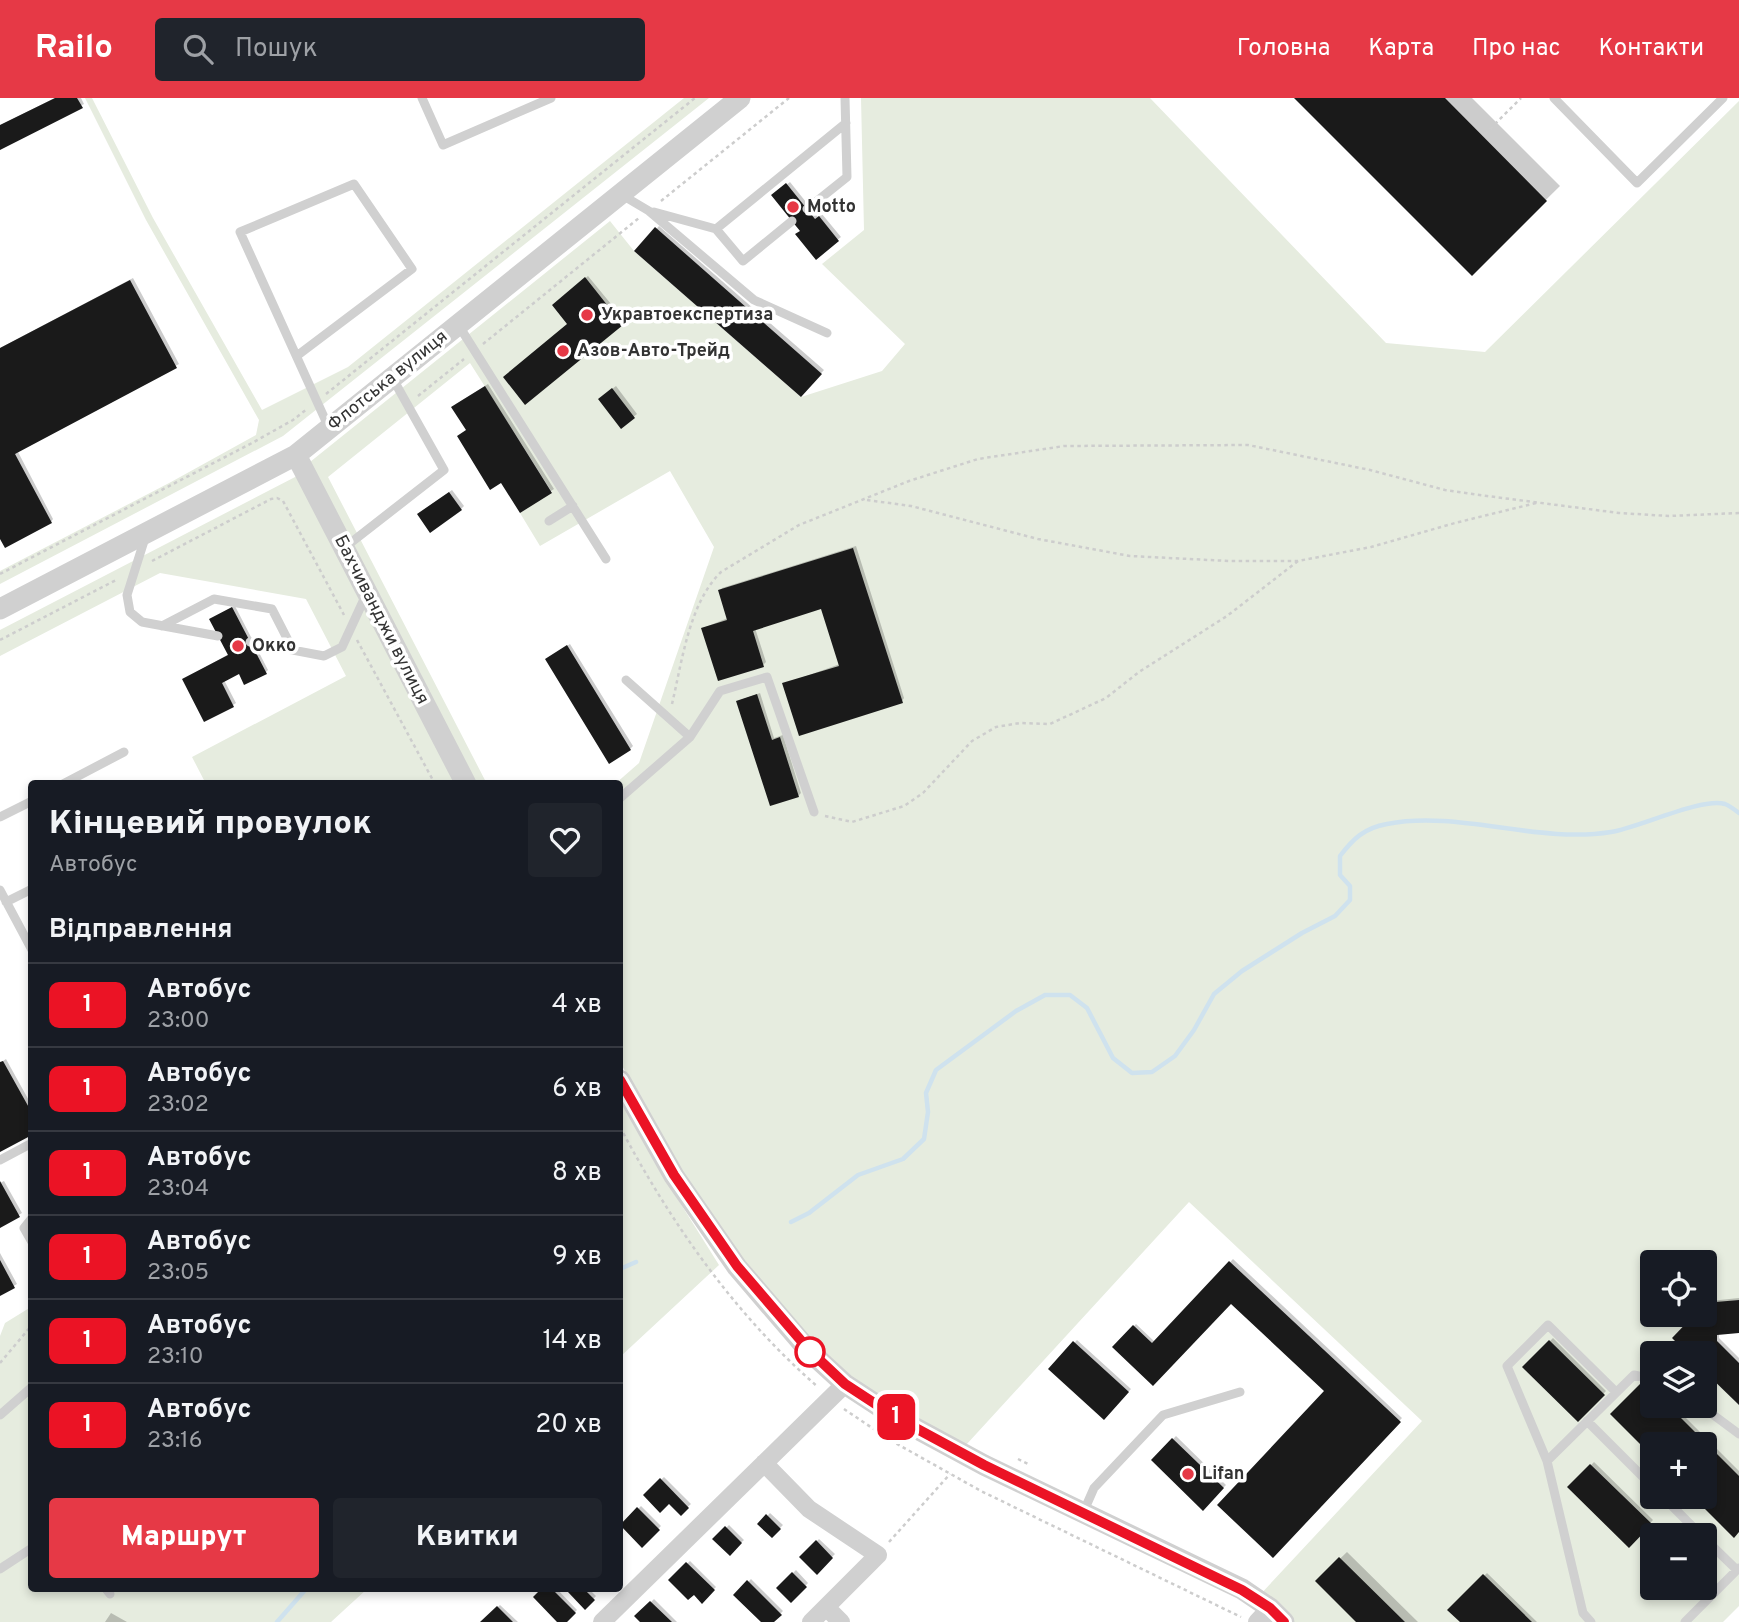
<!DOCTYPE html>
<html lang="uk">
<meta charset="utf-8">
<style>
body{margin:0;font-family:Overpass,sans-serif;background:#20242c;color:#f1f3f6;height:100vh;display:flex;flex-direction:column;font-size:26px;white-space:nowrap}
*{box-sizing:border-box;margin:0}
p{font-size:23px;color:#9ea1a6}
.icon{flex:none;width:38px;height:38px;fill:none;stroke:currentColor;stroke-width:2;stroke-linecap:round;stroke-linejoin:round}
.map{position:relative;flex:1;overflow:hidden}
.side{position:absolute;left:28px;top:682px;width:595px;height:812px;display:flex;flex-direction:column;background:#171b24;border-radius:7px;box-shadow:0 4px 10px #0003}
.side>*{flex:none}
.badge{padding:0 14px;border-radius:10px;font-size:24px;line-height:46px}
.controls{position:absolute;left:1640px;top:1152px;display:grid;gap:14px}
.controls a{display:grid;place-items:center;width:77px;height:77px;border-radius:7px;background:#171b24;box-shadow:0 4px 10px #0003;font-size:35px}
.map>.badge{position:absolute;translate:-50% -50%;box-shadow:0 0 0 4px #fff}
h2{padding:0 21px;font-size:26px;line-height:63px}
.round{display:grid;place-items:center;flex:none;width:74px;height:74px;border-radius:7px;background:#20242c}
.overview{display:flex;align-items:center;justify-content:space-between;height:119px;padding:0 21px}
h1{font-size:33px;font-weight:800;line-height:52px}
.cta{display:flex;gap:14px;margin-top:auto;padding:14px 21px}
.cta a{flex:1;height:80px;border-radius:7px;background:#e63946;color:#fff;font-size:28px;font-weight:800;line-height:80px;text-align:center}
.cta a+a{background:#20242c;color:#f1f3f6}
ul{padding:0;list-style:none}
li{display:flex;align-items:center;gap:21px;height:84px;padding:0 21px;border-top:2px solid #363941}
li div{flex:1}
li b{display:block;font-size:26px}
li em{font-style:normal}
li .badge{min-width:77px;font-weight:700;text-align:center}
header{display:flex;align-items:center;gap:42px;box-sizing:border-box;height:98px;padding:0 35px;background:#e63946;color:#fff}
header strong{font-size:33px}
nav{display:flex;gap:38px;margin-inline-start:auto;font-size:24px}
.search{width:490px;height:63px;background:#20242c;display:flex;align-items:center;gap:18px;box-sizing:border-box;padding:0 24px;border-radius:7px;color:#9ea1a6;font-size:26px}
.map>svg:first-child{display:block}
</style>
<header>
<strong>Railo</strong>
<div class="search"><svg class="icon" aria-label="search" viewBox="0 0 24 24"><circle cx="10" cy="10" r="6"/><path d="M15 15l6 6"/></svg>Пошук</div>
<nav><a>Головна</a><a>Карта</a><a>Про нас</a><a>Контакти</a></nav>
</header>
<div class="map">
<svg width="1739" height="1524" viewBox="0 0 1739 1524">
<rect width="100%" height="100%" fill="#fff"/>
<path fill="#e6ecdf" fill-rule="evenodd" d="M85 0H92L153 120 262 312 348 269 684 0H709L283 338 0 486V473L171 384 256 337 259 322 146 122Z
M861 0H1150L1386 245 1485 254 1739 3V1202L1705 1206 1704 1164H1652V1216H1695L1672 1240 1687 1255H1652V1307H1704L1705 1273 1739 1307V1508L1723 1524H1292L1258 1499 1422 1323 1189 1104 966 1347 902 1312 852 1280 816 1247 743 1163 681 1073 620 964V686H615L639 665 714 449 670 373 540 448 520 415 552 394 470 265 328 379 487 686H476L310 364 610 123 634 153 801 299 882 273 905 246 822 166 864 132ZM1652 1346H1704V1398H1652ZM1652 1437H1704V1489H1652Z
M297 378 456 686H206L192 659 346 578 306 501 160 475 0 558V532Z
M620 1000 667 1084 719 1167 620 1259Z
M31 1209 32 1491H367L331 1524H0V1238L5 1225Z"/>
<path fill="#0003" d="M55 0H81L84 6 0 50V27Z
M1297 0H1472L1560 88 1472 175Z
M790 84 818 119 822 116 841 139 816 159 802 133 773 97Z
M659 128 824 272 801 297 637 153Z
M588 178 625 223 525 304 570 226 554 207Z
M133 180 179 266 17 352 53 421 51 424 0 437V250Z
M488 286 554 391 520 413 468 332 456 306Z
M616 288 637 316 622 328 603 298Z
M452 392 464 408 461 411 422 413Z
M856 448 904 600 902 603 784 586 840 566 822 509 755 530 766 564 763 567 703 530 728 520 720 493 722 490Z
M235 508 268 572 266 574H239L224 582 236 605 233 607 184 581 229 556 214 519Z
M570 546 633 648 630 651 550 559Z
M760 595 774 640 783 637 801 695 798 698 738 603Z
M6 961 32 1008V1035L0 1052V965Z
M4 1083 22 1115 0 1128V1085Z
M0 1155 17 1186 0 1196Z
M1233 1161 1402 1320 1273 1457 1327 1293 1231 1203 1153 1286 1114 1249 1136 1226 1155 1244Z
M1739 1200V1233L1719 1235V1240L1739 1260V1304L1704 1216V1208L1710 1203Z
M1553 1240 1606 1293 1578 1322 1524 1269Z
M1077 1242 1131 1291 1104 1320 1050 1271Z
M1647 1281 1652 1286V1307H1673L1739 1373V1432L1704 1398V1346H1652V1356L1612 1316Z
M1176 1338 1226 1387 1203 1410 1153 1362Z
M1594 1364 1653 1422 1629 1447 1570 1389Z
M664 1379 691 1406 681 1415 669 1403 645 1397Z
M641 1408 661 1428 642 1447 622 1427Z
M770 1415 783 1427 772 1438 760 1426Z
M729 1427 744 1442 730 1455 715 1441Z
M819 1441 835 1456 817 1474 801 1459Z
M1347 1454 1418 1524H1359L1317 1483Z
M690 1463 716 1489 702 1503 694 1495 670 1482Z
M796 1472 808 1485 791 1503 778 1490Z
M1487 1475 1537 1524H1462L1450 1512Z
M751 1481 783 1513 772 1524H763L736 1497Z
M543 1491H557L577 1512 565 1524H560Z
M574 1491H589L596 1498 585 1510Z
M654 1501 677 1524H643L637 1518Z
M500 1507 518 1524 483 1523Z
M111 1515 127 1524H105Z"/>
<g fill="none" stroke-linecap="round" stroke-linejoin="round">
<path stroke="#cfe2ee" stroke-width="4.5" d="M791 1124 809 1115 858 1077 903 1061 924 1041 928 1014 926 995 936 972 1016 913 1045 897H1070L1087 910 1113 960 1132 975 1152 974 1175 958 1194 932 1214 896 1242 873 1302 835 1335 818 1350 802V788L1340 777V758C1353 741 1364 730 1387 726 1459 712 1538 746 1611 734 1638 730 1702 699 1725 706 1730 708 1735 712 1739 715
M620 1171 636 1164
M277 1524 306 1491"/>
</g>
<path fill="#1a1a1a" d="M55 0H77L83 10 0 52V27Z
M1294 0H1445L1547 103 1472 178Z
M786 85 815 121 819 118 839 143 816 162 795 136 800 133 771 97Z
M655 129 822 276 801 299 634 153Z
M585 179 623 227 525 307 503 279 567 226 552 207Z
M130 182 177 270 15 356 52 425 5 450 0 441V250Z
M485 288 552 395 520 415 501 385 490 392 457 338 466 332 451 309Z
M612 290 635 320 621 331 598 301Z
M449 394 462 412 430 435 417 416Z
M853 450 903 605 799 638 782 585 839 568 821 511 753 533 764 569 718 583 701 530 727 522 718 492Z
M232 509 267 576 244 587 239 576 222 585 234 609 204 624 182 581 228 557 209 521Z
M567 547 631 652 609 666 545 561Z
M757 596 772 642 780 639 799 699 770 708 736 603Z
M3 963 32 1015V1037L0 1054V964Z
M0 1083 20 1119 0 1130Z
M0 1162 15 1190 0 1198Z
M1229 1163 1401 1324 1273 1460 1217 1407 1324 1293 1231 1206 1153 1288 1112 1249 1133 1227 1152 1245Z
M1739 1202V1235L1717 1237V1243L1739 1265V1307L1704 1273V1255H1687L1672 1240 1695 1216H1704V1205Z
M1549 1242 1605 1297 1578 1324 1522 1269Z
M1073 1243 1129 1294 1104 1322 1048 1271Z
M1643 1283 1652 1291V1307H1668L1739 1378V1434L1734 1440 1692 1398H1704V1346H1652V1358L1610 1316Z
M1172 1340 1224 1390 1203 1413 1151 1362Z
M1590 1366 1652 1426 1629 1450 1567 1389Z
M660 1380 689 1410 681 1418 669 1406 660 1415 643 1397Z
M637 1409 660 1432 642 1450 620 1427Z
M766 1416 781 1431 772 1440 757 1426Z
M725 1428 742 1445 730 1458 712 1441Z
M816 1442 833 1460 817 1477 799 1459Z
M1339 1459 1405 1524H1356L1315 1483Z
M686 1464 715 1492 702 1506 694 1497 688 1502 668 1482Z
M792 1474 807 1489 791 1505 776 1490Z
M1483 1476 1532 1524H1460L1447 1512Z
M747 1482 782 1517 774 1524H761L733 1497Z
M541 1491H552L576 1515 567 1524H557L533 1499Z
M571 1491H584L595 1502 585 1512 568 1494Z
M650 1503 672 1524H640L634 1518Z
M497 1508 513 1524H480Z"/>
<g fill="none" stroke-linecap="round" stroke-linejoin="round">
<path stroke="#cdcdcd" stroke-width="2.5" stroke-dasharray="3.5 3.5" stroke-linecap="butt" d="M1485 36 1521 0
M661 103 789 0
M483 246 639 120
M326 296 695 0
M418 298 464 261
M867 402 911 408 1038 441 1130 458 1229 463H1298L1371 449 1455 425 1536 405
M152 463 271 401 277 400 283 403 344 517
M0 476 252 345 293 322 307 311
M0 542 118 481
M357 542 435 686
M672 606C682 564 689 505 721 474L799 427 909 383 978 361 1064 348 1248 347 1370 372 1445 392 1487 398 1619 415 1669 418 1739 415
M825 718 852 724 904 708 923 695 972 643 996 629 1020 625 1050 626 1106 600 1139 574 1227 518 1298 463
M620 1029C671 1125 735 1217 818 1289
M0 1265 32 1227
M844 1311 890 1342 981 1393 1241 1519
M1018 1361 1028 1366
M889 1444 950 1376"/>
<path stroke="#d0d0d0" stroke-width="9" d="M422 0 443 47 551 0
M1554 0 1637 85 1723 0
M622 97 649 113 754 202 827 235
M807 111 847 79 845 0
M654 114 716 131 743 163 792 123
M716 131 846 25
M459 228 606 461
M298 257 412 171 354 86 240 134 329 330
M549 423 573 408
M145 440 127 497 130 514 142 524 218 538
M344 450 444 372 393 281
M162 528 214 501 272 511 293 552
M250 544 324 558 342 549 366 497
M626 582 690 639
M63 686 124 654
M620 700 690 639 720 593 767 579 814 714
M0 719 32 703
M0 792 32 852
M6 804 32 791
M0 1062 32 1045
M32 1120 24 1130 32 1144
M1700 1307 1739 1336
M0 1317 32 1289
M1587 1323 1652 1388
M1547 1363 1634 1277 1652 1281
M1662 1398 1701 1437
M1083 1415 1094 1390 1163 1317 1240 1294
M1704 1440 1737 1472
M0 1471 32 1450
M106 1491 110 1496
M1591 1524 1583 1515 1547 1363 1507 1268 1548 1227 1616 1294
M1685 1524 1739 1470"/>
<path stroke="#d0d0d0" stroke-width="18" d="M764 1365 809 1411 878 1457 811 1524
M826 1509 841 1524
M602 1524 845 1286
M1257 1524 1270 1510"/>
<path stroke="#d0d0d0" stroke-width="21" d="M296 357 466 686
M0 511 296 357 740 0
M620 982 674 1078 737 1169 809 1253 845 1286 897 1320 984 1367 1242 1491 1270 1510 1284 1524"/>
</g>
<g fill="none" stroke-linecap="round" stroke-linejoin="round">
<g stroke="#fff" stroke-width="16">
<path id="line" d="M620 982 674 1077 737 1168 810 1253 845 1286 897 1320 984 1367 1242 1492 1270 1510 1284 1524"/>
</g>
<use href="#line" stroke="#eb1325" stroke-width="10"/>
</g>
<g fill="#e63946" stroke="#fff" stroke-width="2.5">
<circle cx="793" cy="109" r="7"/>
<circle cx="587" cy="217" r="7"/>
<circle cx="563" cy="253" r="7"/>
<circle cx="238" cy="548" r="7"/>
<circle cx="1188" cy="1376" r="7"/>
</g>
<circle fill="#fff" stroke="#eb1325" stroke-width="3.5" cx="810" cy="1254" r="14"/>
<g text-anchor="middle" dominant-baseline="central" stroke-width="7" stroke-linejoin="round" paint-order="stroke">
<g font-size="18" font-weight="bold" fill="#333" stroke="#fff" text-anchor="start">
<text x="807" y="109">Motto</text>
<text x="601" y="217">Укравтоекспертиза</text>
<text x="577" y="253">Азов-Авто-Трейд</text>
<text x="252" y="548">Окко</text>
<text x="1202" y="1376">Lifan</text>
</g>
<g font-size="18" fill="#333" stroke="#fff">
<text transform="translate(388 283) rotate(-39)">Флотська вулиця</text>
<text transform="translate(381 522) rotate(63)">Бахчиванджи вулиця</text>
</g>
</g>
</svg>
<div class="controls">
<a><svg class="icon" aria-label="locate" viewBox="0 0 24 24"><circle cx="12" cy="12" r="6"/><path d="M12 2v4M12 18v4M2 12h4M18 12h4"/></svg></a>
<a><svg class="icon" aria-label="layers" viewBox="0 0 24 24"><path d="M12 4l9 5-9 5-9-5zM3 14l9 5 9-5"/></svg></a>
<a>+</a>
<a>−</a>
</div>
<b class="badge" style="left:896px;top:1319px;background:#eb1325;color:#fff">1</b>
<section class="side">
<div class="overview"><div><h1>Кінцевий провулок</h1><p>Автобус</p></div><a class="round"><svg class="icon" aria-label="heart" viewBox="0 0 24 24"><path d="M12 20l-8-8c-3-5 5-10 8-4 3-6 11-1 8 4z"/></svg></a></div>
<h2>Відправлення</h2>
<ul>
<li><span class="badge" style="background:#eb1325;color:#fff">1</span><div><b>Автобус</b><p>23:00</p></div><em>4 хв</em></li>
<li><span class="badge" style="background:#eb1325;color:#fff">1</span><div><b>Автобус</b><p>23:02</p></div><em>6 хв</em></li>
<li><span class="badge" style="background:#eb1325;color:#fff">1</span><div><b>Автобус</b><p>23:04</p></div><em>8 хв</em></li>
<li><span class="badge" style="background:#eb1325;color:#fff">1</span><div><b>Автобус</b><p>23:05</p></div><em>9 хв</em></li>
<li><span class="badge" style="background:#eb1325;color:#fff">1</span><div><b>Автобус</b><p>23:10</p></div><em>14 хв</em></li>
<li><span class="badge" style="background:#eb1325;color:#fff">1</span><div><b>Автобус</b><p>23:16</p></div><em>20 хв</em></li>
</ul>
<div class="cta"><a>Маршрут</a><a>Квитки</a></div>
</section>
</div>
